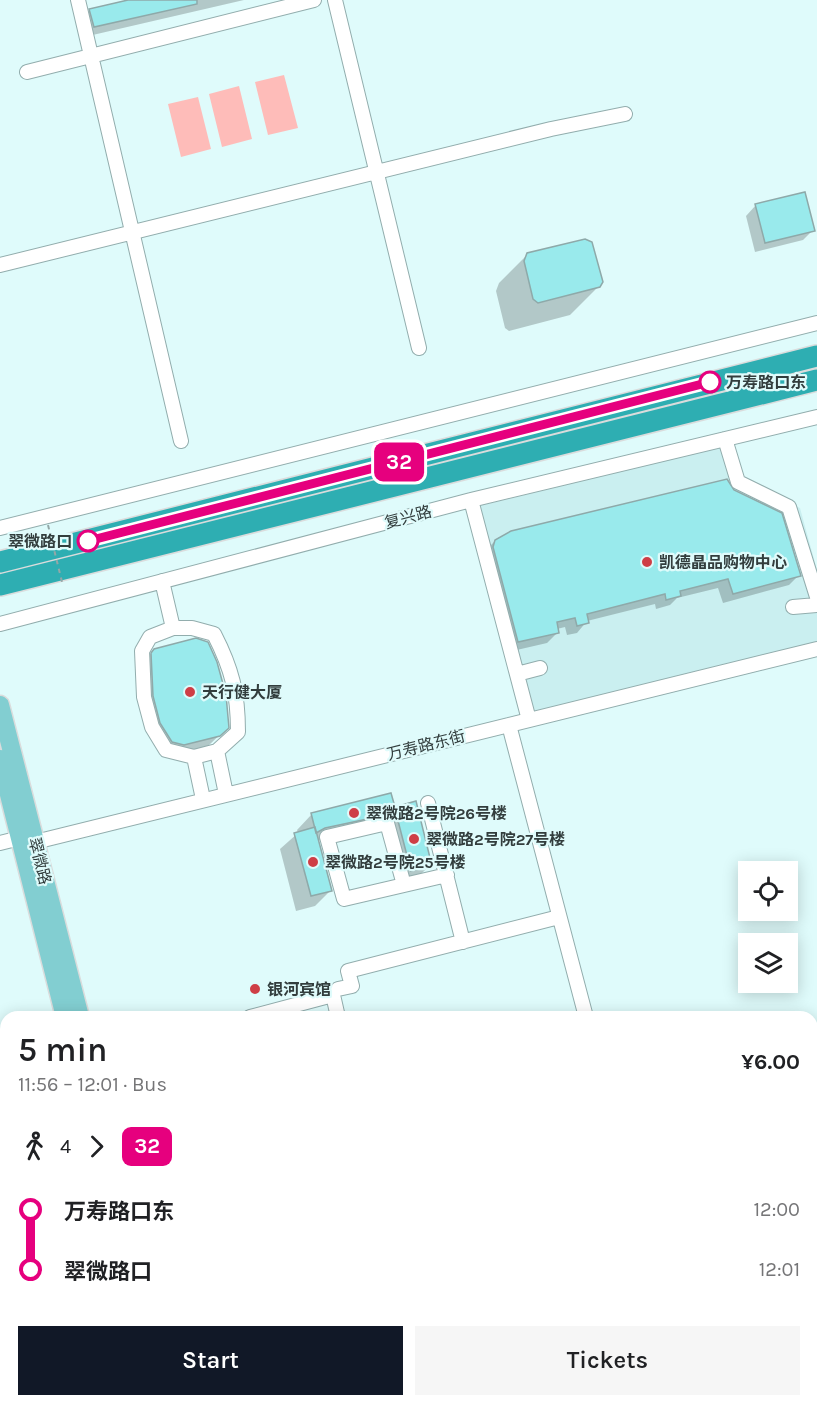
<!DOCTYPE html>
<meta charset="utf-8">
<style>
body{margin:0;font-family:Karla,"Noto Sans SC",sans-serif;background:#f6f6f6;color:#202124;height:100vh;display:flex;flex-direction:column;font-size:22px;white-space:nowrap}
*{box-sizing:border-box;margin:0}
p{font-size:20px;color:#757577}
.icon{flex:none;width:33px;height:33px;fill:none;stroke:currentColor;stroke-width:2;stroke-linecap:round;stroke-linejoin:round}
.map{position:relative;flex:1;overflow:hidden}
.drawer{position:absolute;left:0px;top:1011px;width:818px;height:396px;display:flex;flex-direction:column;background:#fff;border-radius:18px 18px 0 0;box-shadow:0 3px 15px #0003}
.drawer>*{flex:none}
.badge{padding:0 12px;border-radius:9px;font-size:21px;line-height:39px}
.fabs{position:absolute;left:738px;top:861px;display:grid;gap:12px}
.fabs a{display:grid;place-items:center;width:60px;height:60px;border-radius:0px;background:#fff;box-shadow:0 3px 15px #0003;font-size:30px}
.map>.badge{position:absolute;translate:-50% -50%;box-shadow:0 0 0 3px #fff}
.legs{display:flex;align-items:center;gap:9px;height:66px;padding:0 18px;font-size:20px}
.legs p{margin-inline-start:auto}
.headline{display:flex;align-items:center;justify-content:space-between;height:102px;padding:0 18px}
h1{font-size:33px;font-weight:600;line-height:45px}
.cta{display:flex;gap:12px;margin-top:auto;padding:12px 18px}
.cta a{flex:1;height:69px;border-radius:0px;background:#111827;color:#fff;font-size:24px;font-weight:600;line-height:69px;text-align:center}
.cta a+a{background:#f6f6f6;color:#202124}
ul{padding:0 18px;list-style:none}
li{display:flex;align-items:center;gap:21px;height:60px;font-size:22px}
li i{display:grid;place-items:center;width:9px;height:100%;margin:0 8px;background:currentColor}
li i::after{content:'';width:15px;height:15px;margin:-8px;border:4px solid;border-radius:50%;background:#fff}
li p{margin-inline-start:auto}
li:first-child i{background:linear-gradient(#0000 50%,currentColor 0)}
li:last-child i{background:linear-gradient(currentColor 50%,#0000 0)}
.map>svg:first-child{display:block}
</style>
<div class="map">
<svg width="817" height="1407" viewBox="0 0 817 1407">
<rect width="100%" height="100%" fill="#dffbfb"/>
<path fill="#caeff0" d="M734 444 742 480 800 508 817 570V642L533 712 479 506Z"/>
<path fill="#febcb9" d="M284 75 298 128 268 135 255 82Z
M239 86 252 139 222 147 209 94Z
M198 97 211 149 181 157 168 104Z"/>
<path fill="#0003" d="M136 0H244L84 37 80 21 90 11Z
M756 205 813 230 803 240 755 252 746 216Z
M528 254 599 286 570 315 509 331 505 328 496 291 499 283Z
M495 541 799 575 789 585 723 603 718 588 677 598 670 605 656 609 655 604 587 621 577 633 567 635 565 627 557 629V633L547 643 508 652 485 551Z
M154 650 227 728 208 746 173 755 151 734 144 661Z
M394 808 430 865 415 880 396 885 381 827 317 841 330 891 315 906 296 911 280 849 298 833 297 830 312 814Z
M6 1385V1401H92L94 1407H0V1387Z"/>
<path fill="#99eaec" stroke="#8ea9a9" stroke-width="1.5" d="M128 0H197V4L94 27 89 9Z
M805 192 815 231 765 243 755 204Z
M585 239 592 242 603 282 600 287 538 303 533 299 524 261 527 253Z
M727 479 734 490 782 513 801 576 733 594 728 579 680 591 681 596 666 600 665 594 587 614 589 623 577 626 575 618 557 622 559 633 518 642 493 547 495 540 511 531Z
M196 638 208 642 217 662 226 695 229 728 220 736 184 745 172 742 160 723 153 696 151 653 154 649Z
M391 793 395 807 416 801 432 866 411 871 396 813 325 828 316 833 311 813Z
M315 827 332 891 311 896 294 833Z"/>
<g fill="none" stroke-linecap="round" stroke-linejoin="round">
<g stroke="#92adad" stroke-width="16">
<path id="minor" d="M78 0 181 441
M335 0 419 348
M27 72 314 0
M0 265 551 129 625 114
M725 439 738 482 789 507 817 597
M471 500 529 720
M0 528 817 323
M162 581 173 628H192L214 634C232 669 238 693 238 732L217 751
M793 607 817 605
M0 624 471 500 817 417
M173 628 150 637 142 651 144 697 152 727 166 750 194 757
M517 674 540 668
M509 725 586 1017
M203 799 194 757 217 751 226 794
M428 803 463 942
M387 823 404 885 344 899 327 837Z
M35 842 817 649
M0 843 20 838
M404 885 447 875
M338 989 352 986 348 971 559 917
M250 1017 333 995 338 1017
M0 1095 6 1094
M812 1174 817 1173
M0 1349H6
M731 1401 732 1407
M809 1407 817 1405"/>
</g>
<g stroke="#dadcdc" stroke-width="21">
<path id="major" d="M0 705 80 1017
M0 759 65 1017
M160 1401 161 1407
M177 1401 179 1407"/>
</g>
<g stroke="#dadcdc" stroke-width="24">
<path id="highway" d="M0 562 817 356
M0 585 817 380"/>
</g>
<use href="#minor" stroke="#fff" stroke-width="14"/>
<use href="#major" stroke="#82ced1" stroke-width="18"/>
<use href="#highway" stroke="#2eaeb2" stroke-width="21"/>
<path stroke="#93a7a7" stroke-width="2" stroke-dasharray="4.5 4.5" stroke-linecap="butt" d="M48 525 63 586"/>
</g>
<g fill="none" stroke-linecap="round" stroke-linejoin="round">
<g stroke="#fff" stroke-width="14">
<path id="line-1" d="M88 541 710 382"/>
</g>
<use href="#line-1" stroke="#e6007e" stroke-width="9"/>
</g>
<g fill="#fff" stroke="#e6007e" stroke-width="3">
<circle cx="710" cy="382" r="10"/>
<circle cx="88" cy="541" r="10"/>
</g>
<g fill="#ce3e46" stroke="#dffbfb" stroke-width="2">
<circle cx="647" cy="562" r="6"/>
<circle cx="190" cy="692" r="6"/>
<circle cx="354" cy="813" r="6"/>
<circle cx="414" cy="839" r="6"/>
<circle cx="313" cy="862" r="6"/>
<circle cx="255" cy="989" r="6"/>
</g>
<g text-anchor="middle" dominant-baseline="central" stroke-width="4.5" stroke-linejoin="round" paint-order="stroke">
<g font-size="16" font-weight="bold" fill="#323d3d" stroke="#dffbfb" text-anchor="start">
<text x="726" y="382">万寿路口东</text>
<text x="72" y="541" text-anchor="end">翠微路口</text>
</g>
<g font-size="16" fill="#323d3d" stroke="#dffbfb">
<text transform="translate(408 517) rotate(-15)">复兴路</text>
<text transform="translate(426 745) rotate(-14)">万寿路东街</text>
<text transform="translate(40 861) rotate(76)">翠微路</text>
</g>
<g font-size="16" font-weight="bold" fill="#323d3d" stroke="#dffbfb" text-anchor="start">
<text x="659" y="562">凯德晶品购物中心</text>
<text x="202" y="692">天行健大厦</text>
<text x="366" y="813">翠微路2号院26号楼</text>
<text x="426" y="839">翠微路2号院27号楼</text>
<text x="325" y="862">翠微路2号院25号楼</text>
<text x="267" y="989">银河宾馆</text>
</g>
</g>
</svg>
<div class="fabs">
<a><svg class="icon" aria-label="locate" viewBox="0 0 24 24"><circle cx="12" cy="12" r="6"/><path d="M12 2v4M12 18v4M2 12h4M18 12h4"/></svg></a>
<a><svg class="icon" aria-label="layers" viewBox="0 0 24 24"><path d="M12 4l9 5-9 5-9-5zM3 14l9 5 9-5"/></svg></a>
</div>
<b class="badge" style="left:399px;top:462px;background:#e6007e;color:#fff">32</b>
<section class="drawer">
<div class="headline"><div><h1>5 min</h1><p>11:56 – 12:01 · Bus</p></div><b>¥6.00</b></div>
<div class="legs"><svg class="icon" aria-label="walk" viewBox="0 0 24 24"><circle cx="13" cy="4" r="2"/><path d="M13 8l-2 6 4 7M11 14l-3 7M7 12l3-4h3l4 4"/></svg>4<svg class="icon" aria-label="forward" viewBox="0 0 24 24"><path d="M9 5l7 7-7 7"/></svg><b class="badge" style="background:#e6007e;color:#fff">32</b></div>
<ul>
<li><i style="color:#e6007e"></i><b>万寿路口东</b><p>12:00</p></li>
<li><i style="color:#e6007e"></i><b>翠微路口</b><p>12:01</p></li>
</ul>
<div class="cta"><a>Start</a><a>Tickets</a></div>
</section>
</div>
